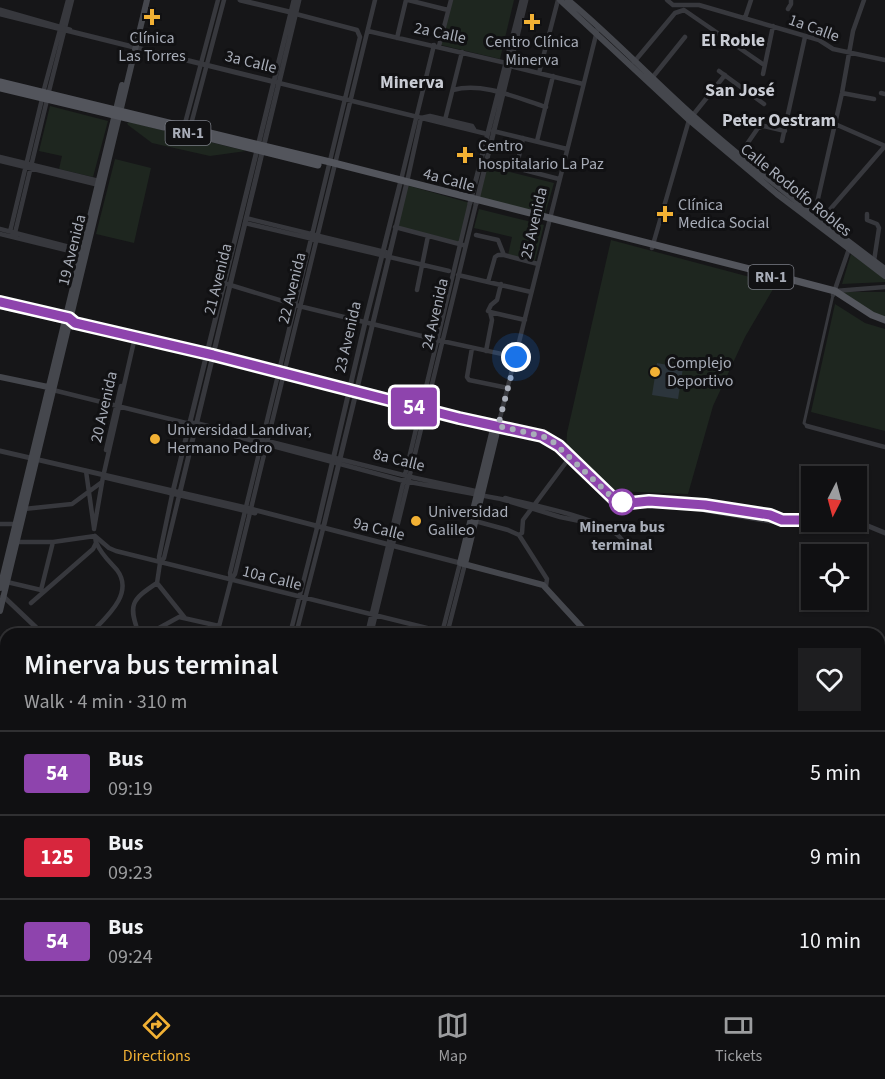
<!DOCTYPE html>
<meta charset="utf-8">
<style>
body{margin:0;font-family:"Source Sans 3",sans-serif;background:#1e1e20;color:#f1f3f6;height:100vh;display:flex;flex-direction:column;font-size:22px;white-space:nowrap}
*{box-sizing:border-box;margin:0}
p{font-size:20px;color:#9c9d9f}
.icon{flex:none;width:33px;height:33px;fill:none;stroke:currentColor;stroke-width:2;stroke-linecap:round;stroke-linejoin:round}
.map{position:relative;flex:1;overflow:hidden}
.drawer{position:absolute;left:0px;top:628px;width:885px;height:368px;display:flex;flex-direction:column;background:#101012;border-radius:18px 18px 0 0;box-shadow:0 2px 4px #0004,0 0 0 2px #303032}
.drawer>*{flex:none}
.badge{padding:0 12px;border-radius:4px;font-size:21px;line-height:39px}
.needle{width:39px;rotate:186deg}
.tools{position:absolute;left:801px;top:466px;display:grid;gap:12px}
.tools a{display:grid;place-items:center;width:66px;height:66px;border-radius:0px;background:#101012;box-shadow:0 2px 4px #0004,0 0 0 2px #303032;font-size:30px}
.you{position:absolute;width:30px;height:30px;margin:-15px;border:4px solid #fff;border-radius:50%;background:#1a73e8;box-shadow:0 0 0 9px #1a73e833}
.map>.badge{position:absolute;translate:-50% -50%;box-shadow:0 0 0 3px #fff}
.round{display:grid;place-items:center;flex:none;width:63px;height:63px;border-radius:0px;background:#1e1e20}
.headline{display:flex;align-items:center;justify-content:space-between;height:102px;padding:0 24px}
h1{font-size:28px;font-weight:600;line-height:45px}
ul{padding:0;list-style:none}
li{display:flex;align-items:center;gap:18px;height:84px;padding:0 24px;border-top:2px solid #303032}
li div{flex:1}
li b{display:block;font-size:22px}
li em{font-style:normal}
li .badge{min-width:66px;font-weight:700;text-align:center}
.menu{display:flex;justify-content:space-around;align-items:center;height:84px;border-top:2px solid #303032;background:#101012;font-size:16px;color:#9c9d9f}
.menu a{display:grid;justify-items:center;gap:3px}
.menu .current{color:#f2b134}
.map>svg:first-child{display:block}
</style>
<div class="map">
<svg width="885" height="995" viewBox="0 0 885 995">
<rect width="100%" height="100%" fill="#161618"/>
<path fill="#1e261f" d="M452 0H514L500 59 441 45Z
M50 106 108 121 93 177 59 169 62 156 39 151Z
M130 122 246 151 210 156 152 143 128 125 127 123Z
M115 159 151 168 134 243 96 234Z
M486 166 554 183 545 214 478 197Z
M406 185 470 203 461 244 395 226Z
M479 209 544 225 535 261 508 255 512 237 474 228Z
M611 240 776 284 745 337 713 406 688 494 614 491 566 450 567 433Z
M851 254 885 279V282L842 284Z
M843 292H885V318L874 314Z
M835 304 865 323 885 329V431L811 412Z"/>
<path fill="#2c353c" d="M657 363 683 368 678 399 652 395Z"/>
<g fill="none" stroke-linecap="round" stroke-linejoin="round">
<path stroke="#2c353c" stroke-width="1.5" d="M0 714 6 720
M350 990 364 995
M477 990V995"/>
<path stroke="#37383d" stroke-width="3" d="M807 426 804 423 833 295"/>
<path stroke="#37383d" stroke-width="4.5" d="M408 0 448 10
M667 0 673 5H699L819 40 833 49 885 60
M788 9 791 4V0
M745 18 751 0
M368 31 506 63
M397 38 406 0
M439 46 451 0
M634 62 675 13 684 10 764 65
M510 66 583 84
M719 71 764 104
M539 73 558 0
M763 74 773 26
M652 78 685 37
M279 83 487 134
M453 90C483 82 517 98 546 107
M43 93 68 0
M842 93 874 99
M881 93 885 94
M48 95 72 0
M445 120 462 52
M835 124 885 146
M184 127 218 0
M190 128 224 0
M493 131 567 149
M537 141 553 76
M782 141 805 37
M0 157 99 181
M738 157 758 128 764 126 785 131
M0 161 99 185
M517 165 523 138
M524 170 559 179
M401 180 434 45
M407 182 421 118 430 116 472 126 475 131
M867 214V220L877 224 879 228 874 261
M814 216 842 93 853 31 864 0
M246 218 389 253
M820 221 885 146
M245 223 449 271
M395 227 463 245
M0 229 85 251
M0 234 82 254
M476 235 498 240 504 255H498L495 257 488 282
M9 236 42 99
M14 237 47 100
M652 248 689 120 725 75
M504 255 538 264
M458 275 531 292
M227 284 299 306 442 341 516 357
M417 290 428 236
M835 291 885 287
M833 295 850 246
M0 302 68 318
M0 307 68 322
M490 312 488 311 491 305 497 300 501 284
M472 348 467 377 469 380 508 388
M486 351 492 320 490 312 525 320
M53 390 186 423 404 481 501 499 560 517 604 526
M187 423H196L411 477 480 492
M498 426 598 27
M807 426 885 447
M106 450 121 386
M86 471 94 528
M505 498C531 505 609 519 622 540
M24 509 72 504 102 482
M475 521 508 530 519 535 547 579 546 586
M0 524H18
M94 529 103 477 135 337
M519 535 522 533 523 520 570 457
M95 536 109 548 116 551 447 633
M15 542H53L95 536
M160 563 164 558 179 496
M231 580 235 574 375 0
M7 582 41 590
M157 583 160 563 159 557 172 495
M157 583 185 618
M43 592 41 590 53 542
M31 603 93 549 96 543 95 536
M442 633 460 563
M90 634C105 618 135 594 117 570 110 562 101 554 97 544
M139 634C128 605 131 600 157 583
M148 634 179 617 219 626
M217 634 231 580 230 573 360 37 357 30 296 14
M290 634 317 528
M296 634 323 529
M367 634 470 203
M371 634 476 204
M447 634 465 564
M1 690 6 685
M879 741 882 731 885 732
M879 811 885 812
M4 829 6 830
M0 862 6 864
M879 865H885
M2 898 6 888
M248 990 254 995
M462 990 464 995
M759 990 763 995
M74 995 75 990
M449 995 450 990
M503 995 504 990
M507 995 512 990
M544 995 548 990"/>
<path stroke="#37383d" stroke-width="5" d="M240 0 294 13
M0 10 70 30
M0 14 275 82
M470 203 522 0
M476 204 526 0
M498 426 542 437 552 441 613 498C630 505 649 501 668 502 698 503 755 508 782 520
M0 451 251 509 460 563
M104 477 255 513
M172 495 294 0
M179 496 299 0
M697 505 704 510 769 521 812 520
M856 521 885 533
M317 528 365 323 401 180
M323 529 407 182
M3 596 43 634
M879 927 885 919
M225 990 227 995
M42 995 45 990
M830 995 833 990"/>
<path stroke="#45474d" stroke-width="6" d="M560 0 689 120 777 194 885 276
M568 0C610 35 648 75 689 112 752 168 818 219 885 269
M75 323 213 355 459 418 498 426
M0 377 48 387
M498 426 492 433 460 563 543 585 588 634
M465 564 498 428
M0 588 122 85
M0 611 147 0
M879 896 885 904"/>
<path stroke="#53555c" stroke-width="7" d="M0 82 330 162 793 280 835 291 872 315 885 320
M0 88 164 127
M181 131 318 165"/>
</g>
<g fill="none" stroke-linecap="round" stroke-linejoin="round">
<g stroke="#fff" stroke-width="14">
<path id="line" d="M0 302 69 318 75 323 213 355 459 418 542 436 559 446 613 498 630 503 649 501 705 505 770 515 782 520H812"/>
</g>
<use href="#line" stroke="#8e44ad" stroke-width="9"/>
<path stroke="#a8adb8" stroke-width="6" stroke-dasharray="0 10.8" d="M516 357 498 426 542 436 552 441 613 498 622 502"/>
</g>
<g fill="#f2b134" stroke="#111113" stroke-width="2">
<path d="M149 8h6v6h6v6h-6v6h-6v-6h-6v-6h6z"/>
<path d="M529 13h6v6h6v6h-6v6h-6v-6h-6v-6h6z"/>
<path d="M462 146h6v6h6v6h-6v6h-6v-6h-6v-6h6z"/>
<path d="M662 205h6v6h6v6h-6v6h-6v-6h-6v-6h6z"/>
<circle cx="655" cy="372" r="6"/>
<circle cx="155" cy="439" r="6"/>
<circle cx="416" cy="521" r="6"/>
</g>
<circle fill="#fff" stroke="#8e44ad" stroke-width="3" cx="622" cy="502" r="12"/>
<g text-anchor="middle" dominant-baseline="central" stroke-width="6" stroke-linejoin="round" paint-order="stroke">
<g fill="#111113" stroke="#7b7e86" stroke-width="1.5">
<rect x="165.5" y="121" width="45" height="24" rx="4.5"/>
<rect x="748.5" y="265" width="45" height="24" rx="4.5"/>
</g>
<g font-size="15" font-weight="bold" fill="#a8adb8">
<text x="188" y="133">RN-1</text>
<text x="771" y="277">RN-1</text>
</g>
<g font-size="16" fill="#a8adb8" stroke="#111113">
<text transform="translate(814 28) rotate(20)">1a Calle</text>
<text transform="translate(440 33) rotate(12)">2a Calle</text>
<text transform="translate(251 62) rotate(14)">3a Calle</text>
<text transform="translate(449 180) rotate(15)">4a Calle</text>
<text transform="translate(796 190) rotate(39)">Calle Rodolfo Robles</text>
<text transform="translate(534 223) rotate(-77)">25 Avenida</text>
<text transform="translate(72 250) rotate(-76)">19 Avenida</text>
<text transform="translate(218 279) rotate(-76)">21 Avenida</text>
<text transform="translate(292 288) rotate(-76)">22 Avenida</text>
<text transform="translate(435 314) rotate(-77)">24 Avenida</text>
<text transform="translate(348 337) rotate(-77)">23 Avenida</text>
<text transform="translate(104 407) rotate(-77)">20 Avenida</text>
<text transform="translate(399 460) rotate(14)">8a Calle</text>
<text transform="translate(379 529) rotate(14)">9a Calle</text>
<text transform="translate(272 578) rotate(14)">10a Calle</text>
</g>
<g font-size="16" fill="#a8adb8" stroke="#111113" text-anchor="start">
<text x="152" y="38" text-anchor="middle">Clínica<tspan x="152" dy="18">Las Torres</tspan></text>
<text x="532" y="42" text-anchor="middle">Centro Clínica<tspan x="532" dy="18">Minerva</tspan></text>
<text x="478" y="146">Centro<tspan x="478" dy="18">hospitalario La Paz</tspan></text>
<text x="678" y="205">Clínica<tspan x="678" dy="18">Medica Social</tspan></text>
<text x="667" y="363">Complejo<tspan x="667" dy="18">Deportivo</tspan></text>
<text x="167" y="430">Universidad Landivar,<tspan x="167" dy="18">Hermano Pedro</tspan></text>
<text x="428" y="512">Universidad<tspan x="428" dy="18">Galileo</tspan></text>
</g>
<g font-size="16" font-weight="bold" fill="#a8adb8" stroke="#111113">
<text x="622" y="527">Minerva bus<tspan x="622" dy="18">terminal</tspan></text>
</g>
<g font-size="18" font-weight="bold" fill="#c9ccd4" stroke="#111113">
<text x="733" y="40">El Roble</text>
<text x="412" y="82">Minerva</text>
<text x="740" y="90">San José</text>
<text x="779" y="120">Peter Oestram</text>
</g>
</g>
</svg>
<div class="tools">
<a><svg class="needle" viewBox="-14 -14 28 28"><path d="M0-13l5 13h-10z" fill="#e53935"/><path d="M0 13l5-13h-10z" fill="#9c9d9f"/></svg></a>
<a><svg class="icon" aria-label="locate" viewBox="0 0 24 24"><circle cx="12" cy="12" r="6"/><path d="M12 2v4M12 18v4M2 12h4M18 12h4"/></svg></a>
</div>
<div class="you" style="left:516px;top:357px"></div>
<b class="badge" style="left:414px;top:407px;background:#8e44ad;color:#fff">54</b>
<section class="drawer">
<div class="headline"><div><h1>Minerva bus terminal</h1><p>Walk · 4 min · 310 m</p></div><a class="round"><svg class="icon" aria-label="heart" viewBox="0 0 24 24"><path d="M12 20l-8-8c-3-5 5-10 8-4 3-6 11-1 8 4z"/></svg></a></div>
<ul>
<li><span class="badge" style="background:#8e44ad;color:#fff">54</span><div><b>Bus</b><p>09:19</p></div><em>5 min</em></li>
<li><span class="badge" style="background:#d7263d;color:#fff">125</span><div><b>Bus</b><p>09:23</p></div><em>9 min</em></li>
<li><span class="badge" style="background:#8e44ad;color:#fff">54</span><div><b>Bus</b><p>09:24</p></div><em>10 min</em></li>
</ul>
</section>
</div>
<nav class="menu">
<a class="current"><svg class="icon" aria-label="directions" viewBox="0 0 24 24"><path d="M12 3l9 9-9 9-9-9zM9 14v-3h6M13 9l2 2-2 2"/></svg>Directions</a>
<a><svg class="icon" aria-label="map" viewBox="0 0 24 24"><path d="M3 6l6-2 6 2 6-2v14l-6 2-6-2-6 2zM9 4v14M15 6v14"/></svg>Map</a>
<a><svg class="icon" aria-label="tickets" viewBox="0 0 24 24"><path d="M3 7h18v10H3zM15 7v10"/></svg>Tickets</a>
</nav>
